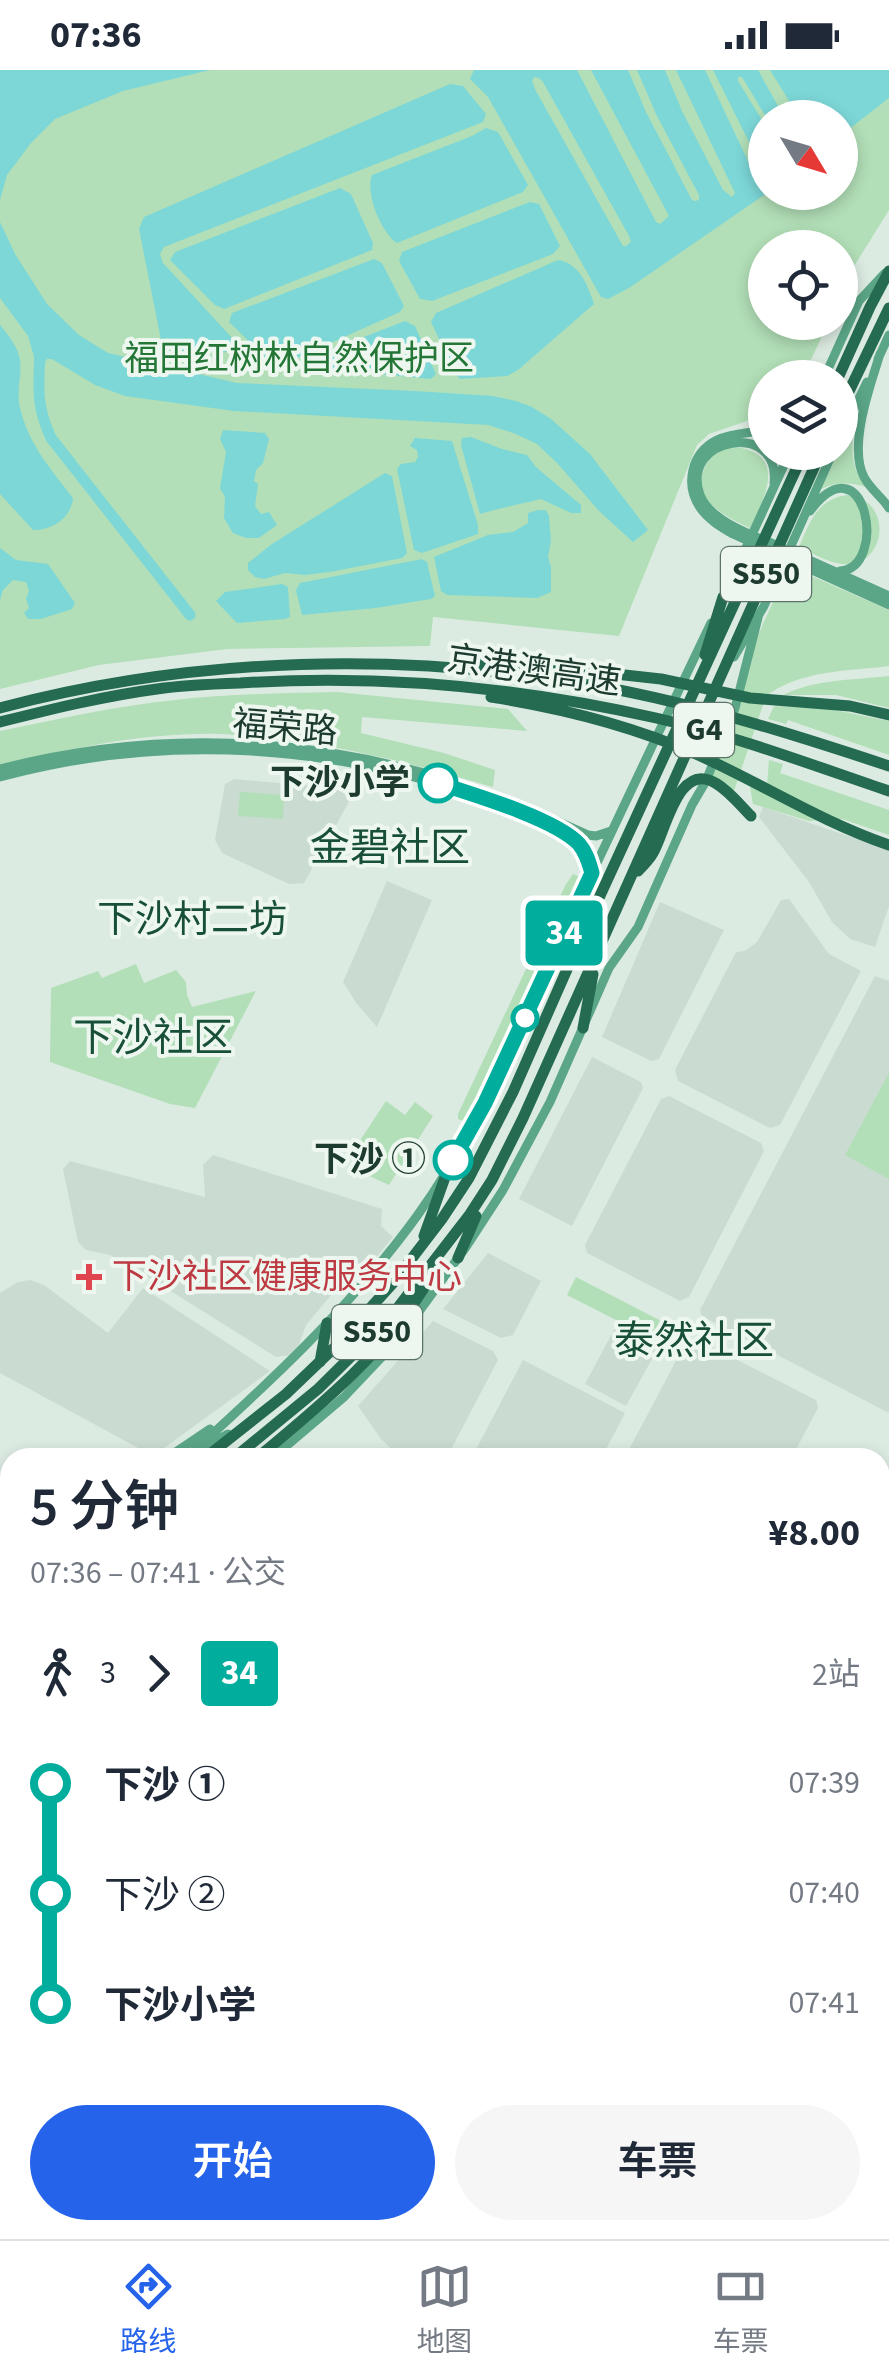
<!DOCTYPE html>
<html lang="zh">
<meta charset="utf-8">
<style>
body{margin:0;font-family:"Source Sans 3","Noto Sans SC",sans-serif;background:#f6f6f7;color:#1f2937;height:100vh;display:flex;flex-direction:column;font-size:38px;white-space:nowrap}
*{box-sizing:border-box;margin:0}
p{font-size:32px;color:#747a83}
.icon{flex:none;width:55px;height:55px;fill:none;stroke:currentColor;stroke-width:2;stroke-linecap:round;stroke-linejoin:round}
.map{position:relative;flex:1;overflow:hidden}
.drawer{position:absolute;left:0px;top:1378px;width:890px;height:792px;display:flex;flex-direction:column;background:#fff;border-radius:30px 30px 0 0;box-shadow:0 5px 15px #0003}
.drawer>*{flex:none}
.badge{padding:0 20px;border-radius:8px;font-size:35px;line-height:65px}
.needle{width:65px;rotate:128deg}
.fabs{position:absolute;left:748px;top:30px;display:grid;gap:20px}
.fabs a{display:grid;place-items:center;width:110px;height:110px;border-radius:50%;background:#fff;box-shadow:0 5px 15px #0003;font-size:50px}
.map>.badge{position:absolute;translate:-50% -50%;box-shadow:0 0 0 5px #fff}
.legs{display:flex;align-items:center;gap:15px;height:110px;padding:0 30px;font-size:32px}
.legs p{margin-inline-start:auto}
.summary{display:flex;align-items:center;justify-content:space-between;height:170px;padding:0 30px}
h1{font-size:55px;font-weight:600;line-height:75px}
.button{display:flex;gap:20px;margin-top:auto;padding:20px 30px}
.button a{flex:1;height:115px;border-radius:60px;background:#2563eb;color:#fff;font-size:40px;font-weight:600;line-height:115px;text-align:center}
.button a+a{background:#f6f6f7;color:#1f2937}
ul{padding:0 30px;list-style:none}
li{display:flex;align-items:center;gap:35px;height:110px;font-size:38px}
li i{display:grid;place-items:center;width:15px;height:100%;margin:0 12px;background:currentColor}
li i::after{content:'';width:25px;height:25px;margin:-12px;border:8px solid;border-radius:50%;background:#fff}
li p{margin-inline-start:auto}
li:first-child i{background:linear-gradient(#0000 50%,currentColor 0)}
li:last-child i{background:linear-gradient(currentColor 50%,#0000 0)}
.status{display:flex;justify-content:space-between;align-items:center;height:70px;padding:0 50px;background:#fff;direction:ltr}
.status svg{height:28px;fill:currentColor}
.dock{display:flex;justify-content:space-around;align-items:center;height:140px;border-top:2px solid #e0e1e3;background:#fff;font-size:28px;color:#747a83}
.dock a{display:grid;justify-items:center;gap:5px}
.dock .selected{color:#2563eb}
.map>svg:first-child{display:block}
</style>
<div class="status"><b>07:36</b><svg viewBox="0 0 49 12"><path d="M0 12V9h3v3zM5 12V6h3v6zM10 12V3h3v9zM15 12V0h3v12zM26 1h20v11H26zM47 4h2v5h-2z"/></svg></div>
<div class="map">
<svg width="889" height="2169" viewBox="0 0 889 2169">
<rect width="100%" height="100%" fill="#dcebe2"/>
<path fill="#cadbd1" d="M234 709 346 719 351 728 304 813 289 814 222 783 215 770 225 714Z
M763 737 889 780V836L875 877 850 869 832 852 809 812 759 747Z
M387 811 432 830 377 957 357 934 343 912Z
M789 829 829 884 861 901 780 1055 770 1058 678 1011 675 1000 736 882 745 881 757 872 781 830Z
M660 832 724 860 659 989 651 991 602 967Z
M875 906 889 911V1343L702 1246 700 1240Z
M592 987 641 1012 643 1018 572 1156 519 1129Z
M669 1026 761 1073 764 1081 689 1227 680 1231 587 1183 585 1175 661 1029Z
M213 1085 382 1139 381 1156 393 1167 364 1202 338 1217 306 1255 299 1275 289 1285 276 1287 126 1193 110 1185 86 1180 78 1172 63 1099 70 1091 205 1127 203 1095Z
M488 1183 541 1211 513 1265 501 1268 443 1239Z
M30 1210 44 1215 108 1263 143 1218 270 1301 153 1386 0 1303V1223L18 1212Z
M433 1251 493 1281 498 1290 447 1387H400L381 1369 358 1336Z
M616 1256 658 1278 626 1336 585 1314Z
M696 1269 816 1330 818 1338 792 1387H625L686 1272Z
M523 1290 625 1343 602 1387H472Z
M882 1553 889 1556V1682L880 1699Z
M140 2160H387L403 2169H157Z"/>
<path fill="#b2dfb7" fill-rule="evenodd" d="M0 0H889V140L848 206 840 225V178H765V252L828 253 803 307 765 308V345L709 364 697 375 619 566 433 547 430 576 227 579 99 595 0 619ZM765 48H840V122H765Z
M857 341C852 368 847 394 866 417 851 412 836 412 821 419L838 383 840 382Z
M727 376C787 380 769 421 750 458 727 447 690 431 704 399 710 386 715 383 727 376Z
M848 425C855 427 863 428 869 434 889 453 879 491 851 494 833 496 814 484 799 477 809 453 818 428 848 425Z
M789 496 889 540V596C849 601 800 600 766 626L734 721 727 714 711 706 755 572Z
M889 606V638L836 625H783C815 609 854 610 889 606Z
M337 622 508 639 527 661 362 647 361 663 444 683 495 700 493 717C404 691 314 668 221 664 146 662 72 678 0 696V661C58 649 116 636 175 630 228 624 283 623 337 622Z
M774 636 825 638 889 651V685L788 650 786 654 768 649Z
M769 690 783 694 780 703 889 740V765L842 749 809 751 753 734 750 717 767 715Z
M240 722 284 725 283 749 238 746Z
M573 804 578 806 580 814 472 1049 469 1053 458 1049V1044L565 816Z
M136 894 144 913 176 900 186 912 187 925 192 937 256 921 195 1038 170 1034 50 992 51 918 98 901 102 908Z
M889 1003V1109L845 1085Z
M386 1031 405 1045 415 1032 433 1046 389 1115 363 1103 366 1099 364 1092 372 1088 369 1076 362 1075 361 1069Z
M576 1207 667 1254 669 1258 661 1273 567 1225Z
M0 1869 10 1874V2057L0 2054Z
M0 2126 10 2127V2160H100L119 2169H0Z"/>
<path fill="#7dd7d7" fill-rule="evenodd" d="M0 0H210L123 21 55 49 31 73 7 105 0 130Z
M474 0H577L656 152 660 154 669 146 591 0H628L646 42 692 130 695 131 699 130V125L656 44 637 0H665L682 41 723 120 732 127 735 123 676 0H705L758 112 765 109V122L767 123 629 218 608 229 601 227 488 27 470 9ZM534 7 539 8 543 12 629 166 631 172 626 176H623L536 21 532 11Z
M713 0H758L784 47H766L742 7H738V11L765 55V104Z
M770 0H889V28L840 66V48L799 47Z
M450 14 463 16 486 44 483 52 164 177 160 184 163 193 234 270V277L218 286 206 278 186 284 169 268 161 270 139 159 144 147Z
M486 58 498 62 528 115 523 122 397 173C381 163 365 123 372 105L472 66Z
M340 118 351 124 373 173 372 180 224 239 215 235 170 190 175 182Z
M530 132 539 134 560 176 553 184 432 231 420 229 399 191 402 182Z
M0 152 15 184 47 234 79 265 108 283 237 313 415 321 493 326 516 331 532 337 551 349 590 384 648 460 633 472 600 442 557 393 537 374 516 364 488 355 234 341 125 326 95 315 52 289H47L44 294 35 290 28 266 0 228Z
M374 189 382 193 404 236 400 242 288 292 279 295 266 288 229 252 232 243Z
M558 190C579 193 588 215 594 234L518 300 507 306 460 309 455 303 431 252 436 243Z
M405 251 415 256 436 304 431 309 379 304 370 298 350 297 346 301 306 297 302 291Z
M0 255C8 265 18 276 20 290 22 306 16 322 20 338 29 375 50 398 73 428 71 448 53 460 33 460L0 424Z
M223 360 265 363 269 369 263 393 256 400 254 411 258 414 255 436 261 444 269 442 277 455 259 468H246L233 463 224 448 225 427 220 418 226 382 220 369Z
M471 367 502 379 527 385 536 397 581 435V443H571L541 429C520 434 501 438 480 444L461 375 462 368Z
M415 368 452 371 478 455V464L422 483 414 480 397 399 401 394 415 392 418 387 417 380 410 376Z
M385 403 392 406 407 483 402 488 330 502 305 505 285 503 264 509 255 507 248 500V493L272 474Z
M538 440H546L549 446 551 471 548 487 551 497V522L537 528 447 525 441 521 434 487 488 465 513 462 528 453V443Z
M0 478 16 490 48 494 75 533 72 539 41 549H28L24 543 29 538 26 529 29 521 26 512 13 510 3 520 0 530Z
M422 489 427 492 435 526 431 529 376 538 302 545 296 520 300 513Z
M282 514 288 517 290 547 285 549 237 553 216 531 225 522Z"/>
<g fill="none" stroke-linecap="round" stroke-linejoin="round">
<path stroke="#7dd7d7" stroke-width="11" d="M40 279C39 315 35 334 51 368L190 545"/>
<path stroke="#5ba687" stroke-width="9" d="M880 284C870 316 848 376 864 407 870 419 882 427 889 438
M878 289 889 265
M824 308 859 231 885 203
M765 360C749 363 732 363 717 370 691 383 684 415 701 439 709 450 721 457 733 464L889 535
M840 368 867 312
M774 413C781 350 679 366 700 425 704 435 711 442 720 448 736 460 757 467 776 475 813 492 851 509 889 526
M810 441C866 367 889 498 840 501
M722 530 790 382
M734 587 764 536 833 382
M0 699C163 657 323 666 482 721 518 733 553 749 588 765L596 766 611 761
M0 707C166 662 339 674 499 734 537 748 581 760 592 803
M198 1381 228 1364
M167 1388 210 1359
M186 1388C269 1313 351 1237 417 1146 474 1067 510 978 551 890 604 778 657 665 711 553
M272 1388 344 1327 399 1269 466 1177 503 1120 550 1032 609 898 638 857 692 735 706 711 735 638 758 548
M0 1443H10
M0 1450H10
M0 1467 10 1468
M0 1486 10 1487
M0 1516 10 1508
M0 1593 10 1586
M880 1763 889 1746
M880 1783 889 1766
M880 1811 889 1794
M880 1826 889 1830
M880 1872 889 1854
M880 1896 889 1879
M880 1954 889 1962
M880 1987 889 1984
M880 1996 889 1993
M677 2169 682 2160
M693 2169 697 2160
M726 2169 731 2160
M738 2169 743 2160"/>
<path stroke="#256b51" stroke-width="11" d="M838 308 870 237 889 201
M840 340 889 238
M705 585 723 527
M478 594 570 599 661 609 750 628 850 636 889 645
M491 627C561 638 630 655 696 684 761 713 821 752 889 775
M0 638C195 586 405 581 603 617 701 635 795 665 889 696
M0 652C52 639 104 626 157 619 184 615 212 614 240 613 380 604 520 617 656 648 736 666 812 695 889 721
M638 801C643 796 649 790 653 783 666 761 678 689 717 714 730 722 741 736 751 746
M549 895 578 864
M583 958 593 904
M424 1166 448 1099
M458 1188 476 1146
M320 1292 327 1253
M205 1388 286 1324 335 1277 393 1213 442 1149 469 1108 513 1022 587 854 804 382
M234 1388 318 1319 389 1249 470 1144 492 1110 523 1048 821 382
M257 1388C320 1336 389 1279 430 1208
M0 1474H10
M0 1528 10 1520
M0 1544 10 1536
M0 1567 10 1559
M0 1580 10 1573
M880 1740 885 1734
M880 1839 889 1843
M880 1855 889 1859"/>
</g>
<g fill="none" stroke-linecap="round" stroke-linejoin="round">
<g stroke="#fff" stroke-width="22">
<path id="line-1" d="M438 713C472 724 556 749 579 774 586 782 589 792 592 803L485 1033 453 1090"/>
</g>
<use href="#line-1" stroke="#01ad9c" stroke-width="15"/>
</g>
<g fill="#fff" stroke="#01ad9c" stroke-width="5">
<circle cx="438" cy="713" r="18"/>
<circle cx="525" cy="948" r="12"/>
<circle cx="453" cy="1090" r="18"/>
</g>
<path fill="#e0444e" stroke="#edf7f0" stroke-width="4" d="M84 1192h10v10h10v10h-10v10h-10v-10h-10v-10h10z"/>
<g text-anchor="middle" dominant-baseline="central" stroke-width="8" stroke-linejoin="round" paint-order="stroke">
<g fill="#edf7f0" stroke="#5b7368" stroke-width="2.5">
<rect x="721" y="477" width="90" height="54" rx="8"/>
<rect x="674" y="633" width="60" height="54" rx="8"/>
<rect x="332" y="1235" width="90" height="54" rx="8"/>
</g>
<g font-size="32" font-weight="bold" fill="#1d3b2e">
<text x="766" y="504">S550</text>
<text x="704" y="660">G4</text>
<text x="377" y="1262">S550</text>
</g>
<g font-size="35" fill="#237635" stroke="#edf7f0">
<text x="299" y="289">福田红树林自然保护区</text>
</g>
<g font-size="35" fill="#1d3b2e" stroke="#edf7f0">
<text transform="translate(534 601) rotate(8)">京港澳高速</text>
<text transform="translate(285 658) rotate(5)">福荣路</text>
</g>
<g font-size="35" font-weight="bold" fill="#1d3b2e" stroke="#edf7f0" text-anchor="end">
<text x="410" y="713">下沙小学</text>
<text x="426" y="1090">下沙 ①</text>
</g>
<g font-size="35" fill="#be3a42" stroke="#edf7f0" text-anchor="start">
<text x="112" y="1207">下沙社区健康服务中心</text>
</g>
<g font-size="38" fill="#174f38" stroke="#edf7f0">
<text x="192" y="850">下沙村二坊</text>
</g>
<g font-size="40" fill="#174f38" stroke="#edf7f0">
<text x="390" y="778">金碧社区</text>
<text x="153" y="968">下沙社区</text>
<text x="694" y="1271">泰然社区</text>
</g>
</g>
</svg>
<div class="fabs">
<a><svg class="needle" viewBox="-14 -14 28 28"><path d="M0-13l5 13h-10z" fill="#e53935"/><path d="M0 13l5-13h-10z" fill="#747a83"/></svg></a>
<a><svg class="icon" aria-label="locate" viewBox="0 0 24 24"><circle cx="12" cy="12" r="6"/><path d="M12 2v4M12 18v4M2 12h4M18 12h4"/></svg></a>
<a><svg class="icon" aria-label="layers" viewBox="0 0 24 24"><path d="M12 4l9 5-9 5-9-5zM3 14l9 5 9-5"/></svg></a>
</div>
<b class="badge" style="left:564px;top:863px;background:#01ad9c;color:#fff">34</b>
<section class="drawer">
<div class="summary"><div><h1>5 分钟</h1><p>07:36 – 07:41 · 公交</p></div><b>¥8.00</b></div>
<div class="legs"><svg class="icon" aria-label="walk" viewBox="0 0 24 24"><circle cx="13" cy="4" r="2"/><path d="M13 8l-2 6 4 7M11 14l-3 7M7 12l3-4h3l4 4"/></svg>3<svg class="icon" aria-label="forward" viewBox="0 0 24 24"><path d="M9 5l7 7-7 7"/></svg><b class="badge" style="background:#01ad9c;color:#fff">34</b><p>2站</p></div>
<ul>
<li><i style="color:#01ad9c"></i><b>下沙 ①</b><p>07:39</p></li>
<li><i style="color:#01ad9c"></i><span>下沙 ②</span><p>07:40</p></li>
<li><i style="color:#01ad9c"></i><b>下沙小学</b><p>07:41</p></li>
</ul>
<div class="button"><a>开始</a><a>车票</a></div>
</section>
</div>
<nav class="dock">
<a class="selected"><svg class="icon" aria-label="directions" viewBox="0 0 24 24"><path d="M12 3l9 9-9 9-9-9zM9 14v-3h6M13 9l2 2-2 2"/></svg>路线</a>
<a><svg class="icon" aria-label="map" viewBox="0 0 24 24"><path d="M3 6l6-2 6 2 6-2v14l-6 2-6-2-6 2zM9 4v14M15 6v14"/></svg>地图</a>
<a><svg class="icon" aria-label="tickets" viewBox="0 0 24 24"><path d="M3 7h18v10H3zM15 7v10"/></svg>车票</a>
</nav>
